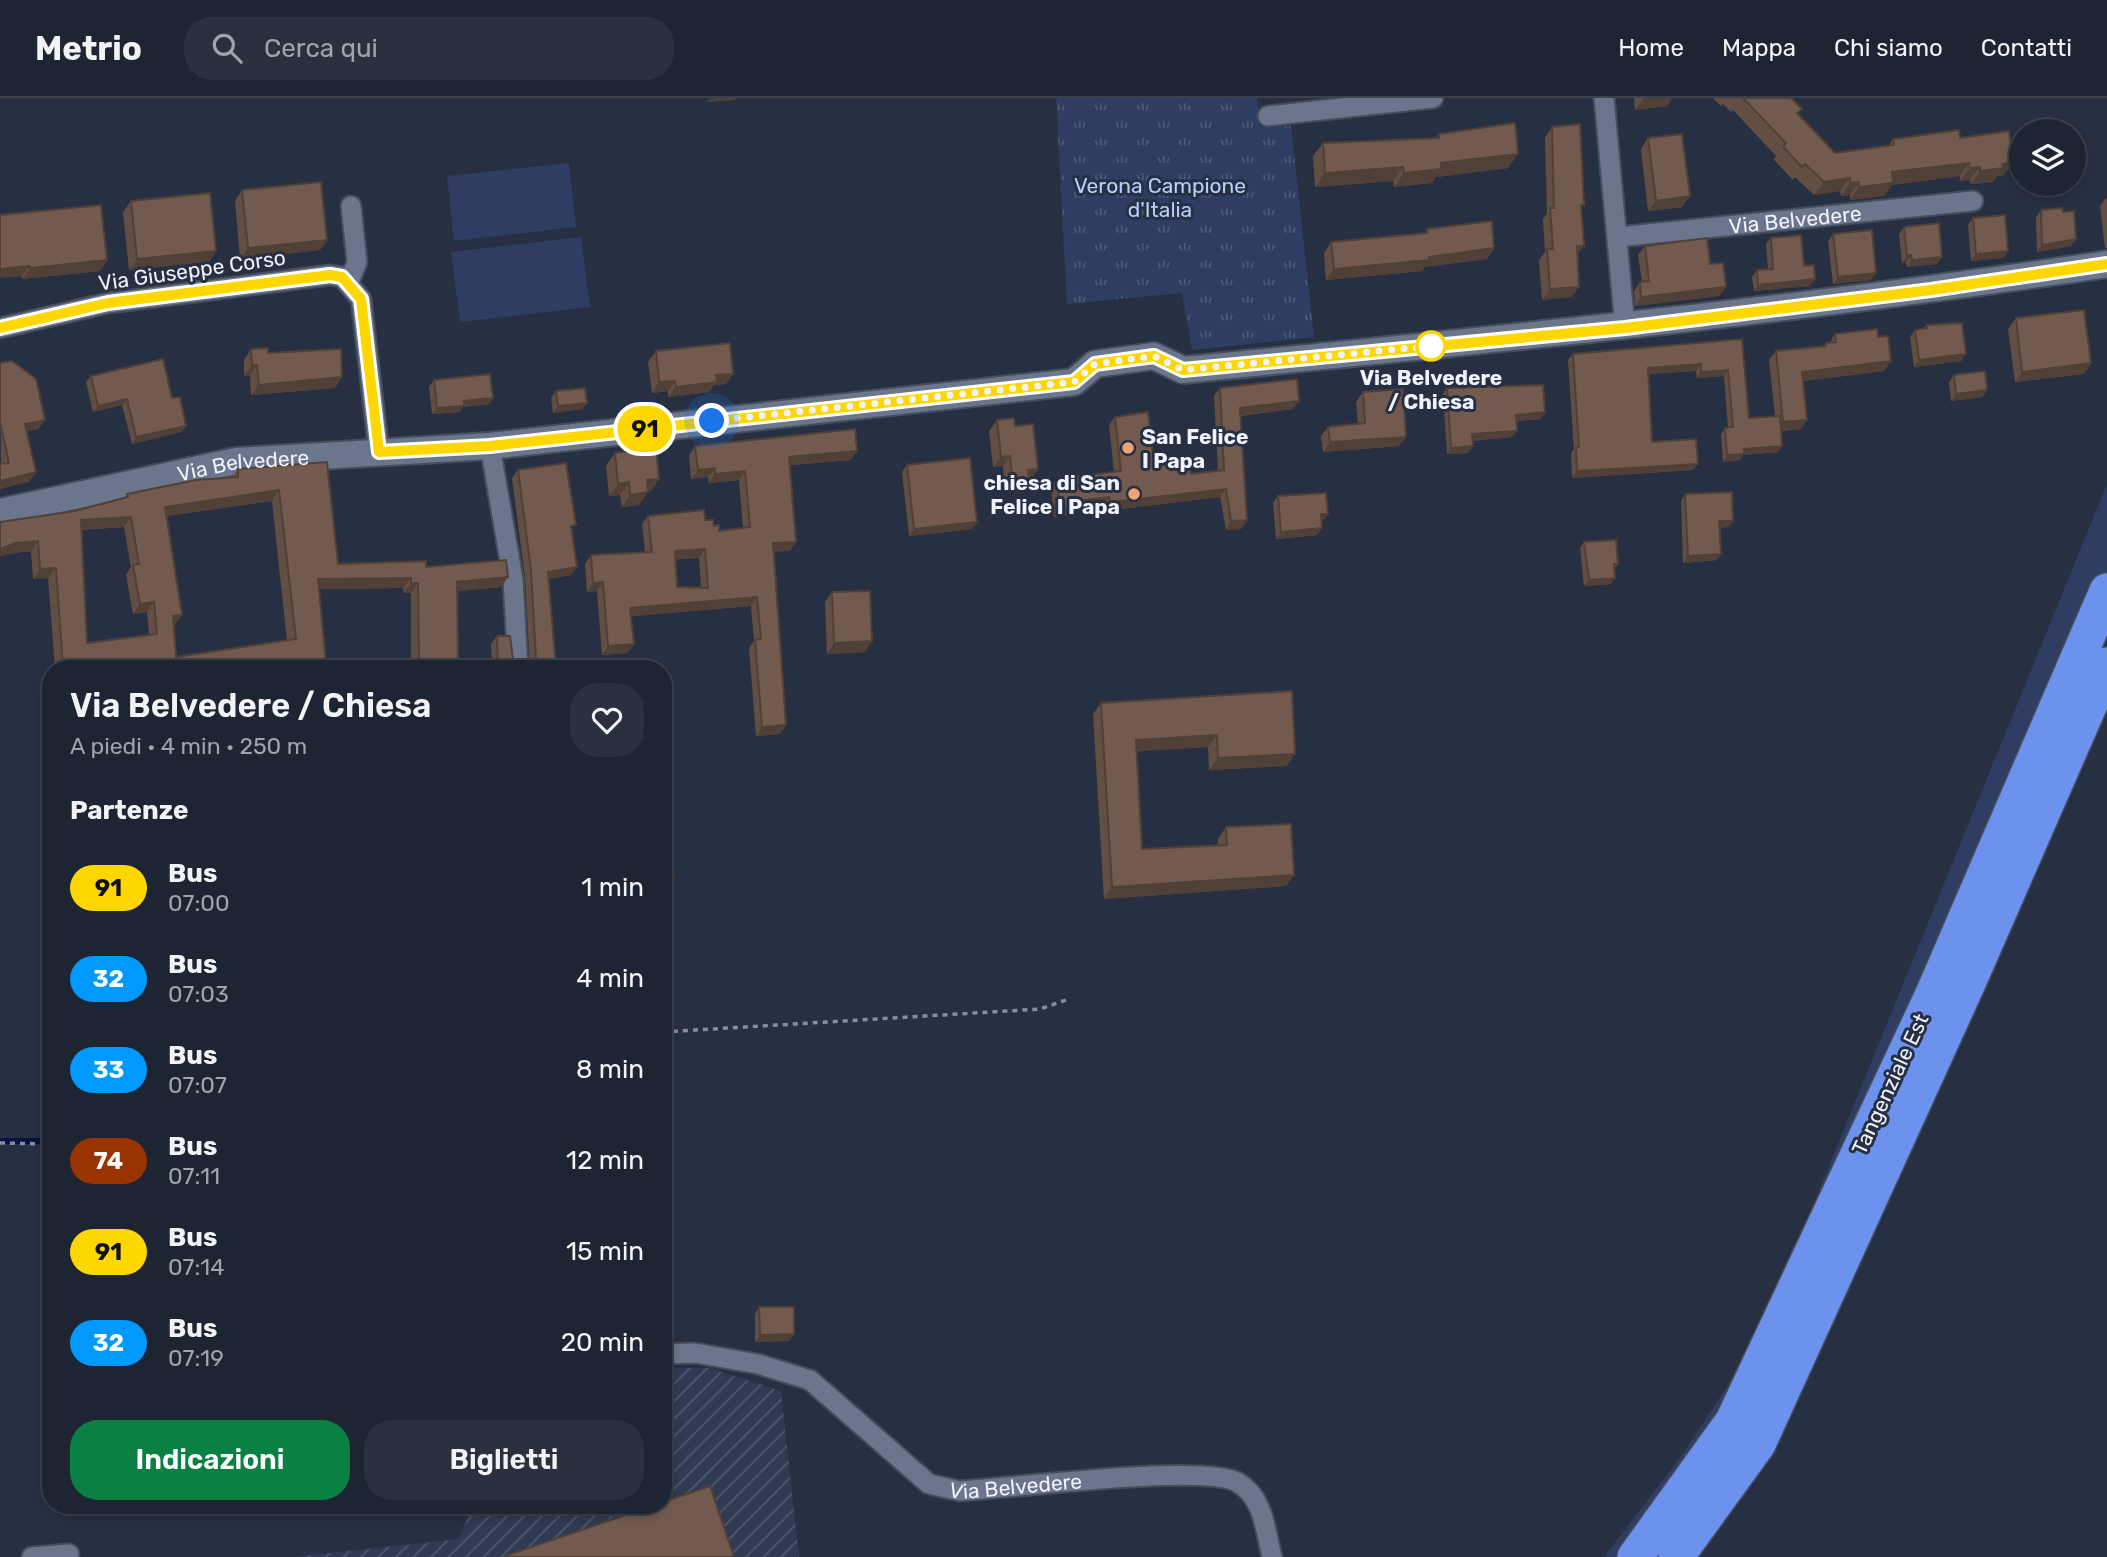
<!DOCTYPE html>
<html lang="it">
<meta charset="utf-8">
<style>
body{margin:0;font-family:Rubik,sans-serif;background:#2a303e;color:#f1f3f6;height:100vh;display:flex;flex-direction:column;font-size:26px;white-space:nowrap}
*{box-sizing:border-box;margin:0}
p{font-size:23px;color:#a0a4ac}
.icon{flex:none;width:38px;height:38px;fill:none;stroke:currentColor;stroke-width:2;stroke-linecap:round;stroke-linejoin:round}
.map{position:relative;flex:1;overflow:hidden}
.panel{position:absolute;left:42px;top:562px;width:630px;height:854px;display:flex;flex-direction:column;background:#1d2432;border-radius:28px;box-shadow:0 4px 10px #0003,0 0 0 2px #3b414d}
.panel>*{flex:none}
.badge{padding:0 14px;border-radius:23px;font-size:24px;line-height:46px}
.tools{position:absolute;left:2009px;top:21px;display:grid;gap:14px}
.tools a{display:grid;place-items:center;width:77px;height:77px;border-radius:50%;background:#1d2432;box-shadow:0 4px 10px #0003,0 0 0 2px #3b414d;font-size:35px}
.you{position:absolute;width:35px;height:35px;margin:-18px;border:5px solid #fff;border-radius:50%;background:#1a73e8;box-shadow:0 0 0 10px #1a73e833}
.map>.badge{position:absolute;translate:-50% -50%;box-shadow:0 0 0 4px #fff}
h2{padding:0 28px;font-size:26px;line-height:63px}
.round{display:grid;place-items:center;flex:none;width:74px;height:74px;border-radius:28px;background:#2a303e}
.summary{display:flex;align-items:center;justify-content:space-between;height:119px;padding:0 28px}
h1{font-size:33px;font-weight:600;line-height:52px}
.action{display:flex;gap:14px;margin-top:auto;padding:14px 28px}
.action a{flex:1;height:80px;border-radius:28px;background:#0b8043;color:#fff;font-size:28px;font-weight:600;line-height:80px;text-align:center}
.action a+a{background:#2a303e;color:#f1f3f6}
ul{padding:0;list-style:none}
li{display:flex;align-items:center;gap:21px;height:91px;padding:0 28px}
li div{flex:1}
li b{display:block;font-size:26px}
li em{font-style:normal}
li .badge{min-width:77px;font-weight:700;text-align:center}
header{display:flex;align-items:center;gap:42px;box-sizing:border-box;height:98px;padding:0 35px;background:#1d2432;border-bottom:2px solid #3b414d}
header strong{font-size:33px}
nav{display:flex;gap:38px;margin-inline-start:auto;font-size:24px}
.search{width:490px;height:63px;background:#2a303e;display:flex;align-items:center;gap:18px;box-sizing:border-box;padding:0 24px;border-radius:28px;color:#a0a4ac;font-size:26px}
.map>svg:first-child{display:block}
</style>
<header>
<strong>Metrio</strong>
<div class="search"><svg class="icon" aria-label="search" viewBox="0 0 24 24"><circle cx="10" cy="10" r="6"/><path d="M15 15l6 6"/></svg>Cerca qui</div>
<nav><a>Home</a><a>Mappa</a><a>Chi siamo</a><a>Contatti</a></nav>
</header>
<div class="map">
<svg width="2107" height="1459" viewBox="0 0 2107 1459">
<defs>
<pattern id="industrial-furrows" width="10" height="10" patternUnits="userSpaceOnUse" patternTransform="scale(1.75)"><rect width="10" height="10" fill="#303b53"/><path d="M-1 1l2-2M0 10L10 0M9 11l2-2" fill="none" stroke="#4e586d"/></pattern>
<pattern id="park-tufts" width="24" height="20" patternUnits="userSpaceOnUse" patternTransform="scale(1.75)"><rect width="24" height="20" fill="#2e3d61"/><path d="M3 7l-1-3M5 7V3M7 7l1-3M15 17l-1-3M17 17v-4M19 17l1-3" fill="none" stroke="#4d5a79"/></pattern>
</defs>
<rect width="100%" height="100%" fill="#273043"/>
<path fill="url(#industrial-furrows)" d="M663 1270H709L781 1293 799 1459H292L459 1441 472 1407H663Z"/>
<path fill="#2e3d61" d="M569 65 576 129 454 143 447 78Z
M581 139 590 209 460 224 451 154Z
M2107 386V481L1857 1068 1638 1459H1604L1679 1361 1758 1242Z"/>
<path fill="url(#park-tufts)" d="M1056 0H1257L1260 29 1291 28 1314 239 1192 252 1182 195 1067 206Z"/>
<g fill="none" stroke-linecap="round" stroke-linejoin="round">
<path stroke="#06133f" stroke-width="6" d="M0 1043H51"/>
<g stroke="#454d5c" stroke-width="23">
<g id="street">
<path d="M1604 0 1625 230"/>
<path d="M1268 18 1433 0"/>
<path id="s1" d="M1618 139 1973 103"/>
<path d="M349 184 357 164 351 108"/>
<path d="M0 230 108 205 330 177 342 179 361 201 379 354"/>
<path d="M490 348 513 481 518 570"/>
<path id="s2" d="M663 1256 695 1255 758 1266 810 1282 929 1386 960 1393C1009 1390 1203 1366 1237 1384 1264 1399 1265 1432 1272 1459"/>
<path d="M32 1459 69 1456"/>
</g>
</g>
<g stroke="#454d5c" stroke-width="30">
<g id="secondary">
<path id="s3" d="M0 414 236 363 490 348 1074 284 1095 266 1154 258 1183 272C1492 242 1800 212 2107 166"/>
</g>
</g>
<g stroke="#454d5c" stroke-width="38">
<path id="highway" d="M1635 1459 1733 1323 1933 896 2107 493
M1676 1459 1758 1346 1968 885 2107 567"/>
</g>
<path stroke="#878e9d" stroke-width="3.5" stroke-dasharray="5 5" stroke-linecap="butt" d="M663 934 1040 911 1069 901
M0 1045 51 1046"/>
<use href="#street" stroke="#6b758b" stroke-width="19"/>
<use href="#secondary" stroke="#6b758b" stroke-width="26"/>
<use href="#highway" stroke="#6d92ed" stroke-width="35"/>
</g>
<path fill="#624e43" fill-rule="evenodd" d="M1634 0H1672L1667 8 1635 12Z
M1713 0H1791L1798 16 1835 55 1888 48 1893 41 1960 40 2004 77 1997 78 1993 84 1971 86 1970 82 1960 83V78L1892 87 1884 98 1850 102V97L1841 98 1840 93 1814 97 1795 79 1793 82 1774 62 1776 58 1733 12 1731 14 1723 6 1721 8Z
M1552 29 1581 112 1572 199 1542 202 1539 162 1545 154 1543 121 1547 115 1545 40Z
M1439 36 1508 70 1436 79 1432 85 1394 89 1393 83 1315 89 1313 58 1323 45 1436 40Z
M1648 40 1690 98 1682 109 1648 113 1641 51Z
M242 92 327 142 320 152 240 161 235 103Z
M2107 100V150H2105L2100 108 2105 101Z
M131 103 216 153 209 164 129 172 123 114Z
M2041 112 2063 114 2071 148 2037 154 2036 119Z
M0 117 107 162 100 173 22 181Z
M1973 120 2008 153 2003 160 1971 163 1968 127Z
M1904 129 1937 166 1907 169 1906 165H1902L1899 136Z
M1427 131 1494 150 1487 161 1424 169 1422 173 1326 182 1324 155 1331 144 1425 135Z
M1833 136 1871 182 1833 186 1828 143Z
M1771 140 1804 168 1810 188 1754 193 1752 179 1757 172 1768 171 1766 146Z
M1645 148 1710 166 1726 189 1719 198 1635 208 1634 193 1640 184 1642 183 1638 157Z
M2016 220 2091 265 2084 276 2015 284 2008 231Z
M1927 227 1966 256 1961 263 1914 269 1910 239 1915 232 1924 230Z
M1835 236 1884 273 1803 283 1801 331 1781 333 1778 354 1743 357 1740 362 1723 364 1721 336 1725 330H1728L1724 278 1697 280 1696 273 1649 276 1652 344 1693 372 1572 380 1571 355 1574 351 1568 262 1573 256 1742 241 1749 320 1775 318 1769 262 1776 253 1824 248 1826 245 1830 244Z
M251 251 268 255 342 279 335 290 251 297 250 278H244V262Z
M656 253 733 276 726 286 714 287 709 294 668 299V293L652 295 648 264Z
M0 265 45 322 38 331 27 333 36 374 29 384 1 366Z
M1954 277 1987 292 1982 299 1951 303 1949 284Z
M91 278 172 300 186 328 181 334 132 346 122 307 93 314 86 284Z
M434 282 493 300 489 306 463 309 460 314 432 316 429 289Z
M1220 290 1293 311 1241 318 1247 422 1241 431 1226 432 1220 399 1104 413 1103 407 1073 411 1069 417 1054 419 1051 389 1057 381 1114 374 1109 327 1115 319 1154 366 1191 376 1218 373 1214 298Z
M1447 290 1545 314 1541 321 1516 323 1512 339 1472 343 1473 348 1468 355 1447 356 1443 296Z
M556 293 587 305 582 311 553 315 551 300Z
M1363 294 1399 348 1323 354 1321 338 1328 329 1358 326 1356 304Z
M997 322 1015 328 1038 371 1030 382H1029L1021 394 1005 395 1003 368 993 369 989 333Z
M695 348 851 362 790 367V453H774L786 627 780 636 756 638 749 550 754 543 751 508 631 518 634 546 627 555 602 557 597 493 587 494 585 466 591 457 645 454 642 426 648 418 705 422 719 433 743 430 739 382 709 385 708 379 691 381 689 357ZM699 460 701 490 677 489 675 461Z
M615 355 659 381 651 393H648L639 407 622 409 620 397 609 398 606 368Z
M327 364 338 466 426 469 501 489 457 493 458 562 452 570H411V495H404L403 490 319 491 326 566 323 570H55L48 480 33 481 31 453 8 456 75 413 124 400 127 396 232 379 238 371ZM272 403 287 543 176 559 167 418ZM124 429 131 469 126 477 133 516 147 514 149 537 87 545 82 432Z
M907 367 977 424 972 431 909 438 902 374Z
M518 372 572 433 571 477 548 481 556 570H530L525 480 512 380Z
M1685 396 1733 423 1728 429 1719 430 1717 462 1683 465 1681 403Z
M1278 398 1328 416 1322 423V430L1317 437 1276 441 1273 405Z
M1584 444 1618 466 1614 471 1611 486 1584 488 1580 450Z
M832 494 865 554 827 556 825 504Z
M497 538 514 569 516 570H492L491 546Z
M1292 593 1287 668 1209 672 1208 649 1137 653 1142 751 1218 747V741L1226 729 1294 777 1286 788 1104 801 1093 616 1101 605Z
M759 1209 794 1236 789 1243 755 1244V1216Z"/>
<path fill="#504037" d="M716 0H736L735 2 706 4 709 1Z
M1644 0H1672L1667 8 1635 12Z
M1518 56 1508 70 1436 79 1432 85 1394 89 1404 75 1441 65Z
M2013 64 2004 77 1997 78 1993 84 1971 86 1980 73 2002 66Z
M1969 65 1960 78 1892 87 1884 98 1850 102 1859 89 1892 74Z
M1403 69 1393 83 1315 89 1325 75Z
M1980 69 1970 82 1960 83 1970 70Z
M1850 80 1840 93 1814 97 1824 84Z
M1859 84 1850 97 1841 98 1850 85Z
M1690 98 1682 109 1648 113 1656 103Z
M2076 141 2071 148 2037 154 2042 147Z
M327 142 320 152 240 161 248 150Z
M1577 148H1584L1576 158Z
M1494 150 1487 161 1424 169 1422 173 1326 182 1334 171Z
M216 153 209 164 129 172 137 161Z
M2008 153 2003 160 1971 163 1976 156Z
M1911 157 1906 165H1902L1907 158Z
M1942 159 1937 166 1907 169 1912 162Z
M107 162 100 173 22 181 30 170Z
M29 168 22 178 0 180V171Z
M1876 175 1871 182 1833 186 1838 179Z
M1815 181 1810 188 1754 193 1758 187Z
M1579 189 1572 199 1542 202 1550 191Z
M1726 189 1719 198 1635 208 1641 199Z
M1966 256 1961 263 1914 269 1919 262Z
M1891 263 1884 273 1796 284 1802 274Z
M2091 265 2084 276 2015 284 2022 274Z
M1701 266 1696 273 1644 276 1648 270Z
M252 267H257L250 278H244Z
M1728 272 1724 278 1697 280 1701 274Z
M733 276 726 286 714 287 709 294 668 299 676 289 716 277Z
M342 279 335 290 251 297 259 287Z
M675 283 668 293 652 295 659 284Z
M1987 292 1982 299 1951 303 1956 296Z
M493 300 489 306 463 309 460 314 432 316 437 310 464 303Z
M127 301 122 307 93 314 98 308Z
M1299 303 1293 311 1234 318 1240 310Z
M587 305 582 311 553 315 558 308Z
M1545 314 1541 321 1511 323 1516 317Z
M45 322 38 331 19 335 25 326Z
M1807 322 1801 331 1776 334 1783 324Z
M186 328 181 334 132 346 136 339Z
M1517 333 1512 339 1467 343 1472 336Z
M1406 339 1399 348 1323 354 1330 344Z
M1473 348 1468 355 1447 356 1451 350Z
M1782 348 1778 354 1743 357 1740 362 1723 364 1727 357 1744 351Z
M857 353 851 362 783 368 789 359Z
M1010 358 1003 368 993 369 1001 359Z
M1698 366 1693 372 1572 380 1577 373Z
M715 370 708 379 691 381 698 372Z
M1038 371 1030 382 1020 383 1028 372Z
M745 373 739 382 709 385 715 376Z
M36 374 29 384 0 391V383Z
M659 381 651 393 638 395 647 382Z
M1029 383 1021 394 1005 395 1013 385Z
M629 384 620 397 609 398 618 386Z
M1226 391 1220 399 1104 413 1110 404Z
M279 392 272 403 158 419 165 409Z
M648 394 639 407 622 409 630 397Z
M1109 399 1103 407 1073 411 1069 417 1054 419 1060 411 1074 403Z
M1321 416H1328L1323 423H1316Z
M131 419 124 429 74 432 81 422Z
M1247 422 1241 431 1226 432 1231 423Z
M1719 423H1733L1728 429 1714 430Z
M977 424 972 431 909 438 914 431Z
M1322 430 1317 437 1276 441 1281 434Z
M38 443 31 453 8 456 0 459V451L16 445Z
M796 444 790 453 767 454 773 445Z
M705 451 699 460 669 462 675 453Z
M1721 456 1717 462 1683 465 1688 458Z
M577 469 571 477 542 482 548 474Z
M56 470 48 480 33 481 40 471Z
M508 479 501 489 450 494 457 484Z
M411 480 403 490 311 491 318 481Z
M1615 480 1611 486 1584 488 1589 482Z
M603 484 597 493 587 494 593 485Z
M411 485H418L411 495H404Z
M757 499 751 508 624 519 630 510Z
M154 504 147 514 133 516 140 506Z
M182 517 175 527 165 528 173 518Z
M872 543 865 554 827 556 834 545Z
M634 546 627 555 602 557 608 548Z
M175 562 169 570H113Z
M419 562H458L452 570H413Z
M105 564 101 570H61L63 568Z
M298 564 293 570H253Z
M326 566 323 570H297L299 568Z
M786 627 780 636 756 638 762 629Z
M1217 637 1208 649 1128 654 1136 642Z
M1295 656 1287 668 1209 672 1218 660Z
M1294 777 1286 788 1104 801 1112 789Z
M674 780 667 790 663 791V782Z
M794 1236 789 1243 755 1244 760 1237Z"/>
<path fill="#725b4e" stroke="#504037" stroke-width="2" fill-rule="evenodd" d="M1743 0H1791L1802 11 1797 15 1835 55 1894 47 1893 41 1959 32 1960 40 2009 33 2013 64 2002 66 2003 70 1980 73V69L1970 70 1969 65 1892 74 1893 85 1859 89V84L1850 85V80L1824 84 1805 66 1802 69 1783 49 1786 45Z
M1515 25 1518 56 1441 65V71L1404 75 1403 69 1325 75 1323 45 1439 40V36Z
M1580 26 1584 107H1581L1584 148H1577L1579 189 1550 191 1547 151H1553L1550 110H1554L1552 29Z
M1682 36 1690 98 1656 103 1648 40Z
M321 84 327 142 248 150 242 92Z
M210 95 216 153 137 161 131 103Z
M101 107 107 162 30 170 29 168 0 171V117Z
M2062 110 2063 114 2074 113 2076 141 2042 147 2041 112Z
M2005 117 2008 153 1976 156 1973 120Z
M1492 123 1494 150 1429 159V162L1334 171 1331 144 1427 135V131Z
M1939 125 1942 159 1912 162 1911 157 1907 158 1904 129Z
M1872 132 1876 175 1838 179 1833 136Z
M1801 137 1804 168 1814 167 1815 181 1758 187 1757 172 1773 171 1771 140Z
M1707 140 1710 166 1723 165 1726 189 1641 199 1640 184 1649 183 1645 148Z
M2084 212 2091 265 2022 274 2016 220Z
M1962 225 1966 256 1919 262 1915 232 1927 230V227Z
M1877 231 1878 239 1888 238 1891 263 1802 274 1807 322 1783 324 1776 253 1826 248V245L1836 244 1835 236Z
M1742 241 1749 320 1780 318 1782 348 1744 351V356L1727 357 1725 330 1733 329 1728 272 1701 274V266L1648 270 1652 344 1696 341 1698 366 1577 373 1576 349H1579L1573 256Z
M730 245 733 276 716 277 717 284 676 289 675 283 659 284 656 253Z
M268 250V255L341 251 342 279 259 287 257 267H252L251 251Z
M163 261 172 300 180 299 186 328 136 339 127 301 98 308 91 278Z
M12 263 36 281 45 322 25 326 36 374 0 383V366L9 365 0 324V265Z
M1985 273 1987 292 1956 296 1954 277Z
M490 276 493 300 464 303V308L437 310 434 282Z
M1297 281 1299 303 1240 310 1247 422 1231 423 1226 391 1110 404 1109 399 1074 403 1075 409 1060 411 1057 381 1121 373 1115 319 1148 314 1154 366 1189 362 1191 376 1224 372 1220 290Z
M1543 287 1545 314 1516 317 1517 333 1472 336 1473 348 1451 350 1447 290Z
M585 290 587 305 558 308 556 293Z
M1403 291 1406 339 1330 344 1328 329 1365 325 1363 294Z
M1014 320 1015 328 1033 326 1038 371 1028 372 1029 383 1013 385 1010 358 1001 359 997 322Z
M855 331 857 353 789 359 796 444 773 445 786 627 762 629 755 542 761 541 757 499 630 510 634 546 608 548 603 484 593 485 591 457 652 454 648 418 704 412 705 422H713L714 428 719 427V433L750 429 745 373 715 376V370L698 372 695 348ZM705 451 708 490 677 489 675 453Z
M656 349 659 381 647 382 648 394 630 397 629 384 618 386 615 355Z
M970 360 977 424 914 431 907 367Z
M327 364 338 466 426 463V469L506 462 508 479 457 484 458 562H419L418 485H411V480L318 481 326 566 299 568 298 564 253 570H176L175 562 113 570H106L105 564 63 568 56 470 40 471 38 443 16 445 0 451V424L75 413 128 399 127 396 196 382 238 379V371ZM279 392 296 541 176 559 173 518 182 517 165 409ZM131 419 139 466 133 467 140 506 154 504 157 536 87 545 81 422Z
M566 365 576 427 571 428 577 469 548 474 556 570H531L536 561 531 472 518 372Z
M1732 394 1733 423H1719L1721 456 1688 458 1685 396Z
M1326 395 1328 416H1321L1322 430 1281 434 1278 398Z
M1616 442 1618 466H1614L1615 480 1589 482 1584 444Z
M870 493 872 543 834 545 832 494Z
M497 538H510L514 569 516 570H498Z
M1292 593 1295 656 1218 660 1217 637 1136 642 1142 751 1227 747 1226 729 1291 726 1294 777 1112 789 1101 605Z
M663 693 674 780 663 782Z
M759 1209H794V1236L760 1237Z
M710 1388 734 1459H502L655 1407H663V1404Z"/>
<g fill="none" stroke-linecap="round" stroke-linejoin="round">
<g stroke="#fff" stroke-width="16">
<path id="line" d="M0 230 108 205 330 177 342 179 361 201 379 354 490 348 1074 284 1095 266 1154 258 1183 272 1625 230 1931 192 2107 166"/>
</g>
<use href="#line" stroke="#ffd700" stroke-width="10"/>
<path stroke="#eef3fd" stroke-width="7" stroke-dasharray="0 12.6" d="M712 323 1074 284 1095 266 1154 258 1183 272 1431 248"/>
</g>
<circle fill="#fff" stroke="#ffd700" stroke-width="3.5" cx="1431" cy="248" r="14"/>
<g fill="#efa377" stroke="#273043" stroke-width="2.5">
<circle cx="1128" cy="350" r="7"/>
<circle cx="1134" cy="396" r="7"/>
</g>
<g text-anchor="middle" dominant-baseline="central" stroke-width="6" stroke-linejoin="round" paint-order="stroke">
<g font-size="21" fill="#bacffe" stroke="#273043">
<text x="1160" y="87">Verona Campione<tspan x="1160" dy="24">d'Italia</tspan></text>
</g>
<g font-size="21" fill="#eef3fd" stroke="#273043">
<text stroke="none"><textPath href="#s1" startOffset="178">Via Belvedere</textPath></text>
<text transform="translate(192 172) rotate(-8)">Via Giuseppe Corso</text>
<text stroke="none"><textPath href="#s3" startOffset="248">Via Belvedere</textPath></text>
<text transform="translate(1890 986) rotate(-65)">Tangenziale Est</text>
<text stroke="none"><textPath href="#s2" startOffset="396">Via Belvedere</textPath></text>
</g>
<g font-size="21" font-weight="bold" fill="#eef3fd" stroke="#273043">
<text x="1431" y="279">Via Belvedere<tspan x="1431" dy="24">/ Chiesa</tspan></text>
</g>
<g font-size="21" font-weight="bold" fill="#eef3fd" stroke="#273043" text-anchor="start">
<text x="1142" y="338">San Felice<tspan x="1142" dy="24">I Papa</tspan></text>
<text x="1120" y="384" text-anchor="end">chiesa di San<tspan x="1120" dy="24">Felice I Papa</tspan></text>
</g>
</g>
</svg>
<div class="tools">
<a><svg class="icon" aria-label="layers" viewBox="0 0 24 24"><path d="M12 4l9 5-9 5-9-5zM3 14l9 5 9-5"/></svg></a>
</div>
<div class="you" style="left:712px;top:323px"></div>
<b class="badge" style="left:645px;top:331px;background:#ffd700;color:#111">91</b>
<section class="panel">
<div class="summary"><div><h1>Via Belvedere / Chiesa</h1><p>A piedi · 4 min · 250 m</p></div><a class="round"><svg class="icon" aria-label="heart" viewBox="0 0 24 24"><path d="M12 20l-8-8c-3-5 5-10 8-4 3-6 11-1 8 4z"/></svg></a></div>
<h2>Partenze</h2>
<ul>
<li><span class="badge" style="background:#ffd700;color:#111">91</span><div><b>Bus</b><p>07:00</p></div><em>1 min</em></li>
<li><span class="badge" style="background:#09f;color:#fff">32</span><div><b>Bus</b><p>07:03</p></div><em>4 min</em></li>
<li><span class="badge" style="background:#09f;color:#fff">33</span><div><b>Bus</b><p>07:07</p></div><em>8 min</em></li>
<li><span class="badge" style="background:#930;color:#fff">74</span><div><b>Bus</b><p>07:11</p></div><em>12 min</em></li>
<li><span class="badge" style="background:#ffd700;color:#111">91</span><div><b>Bus</b><p>07:14</p></div><em>15 min</em></li>
<li><span class="badge" style="background:#09f;color:#fff">32</span><div><b>Bus</b><p>07:19</p></div><em>20 min</em></li>
</ul>
<div class="action"><a>Indicazioni</a><a>Biglietti</a></div>
</section>
</div>
